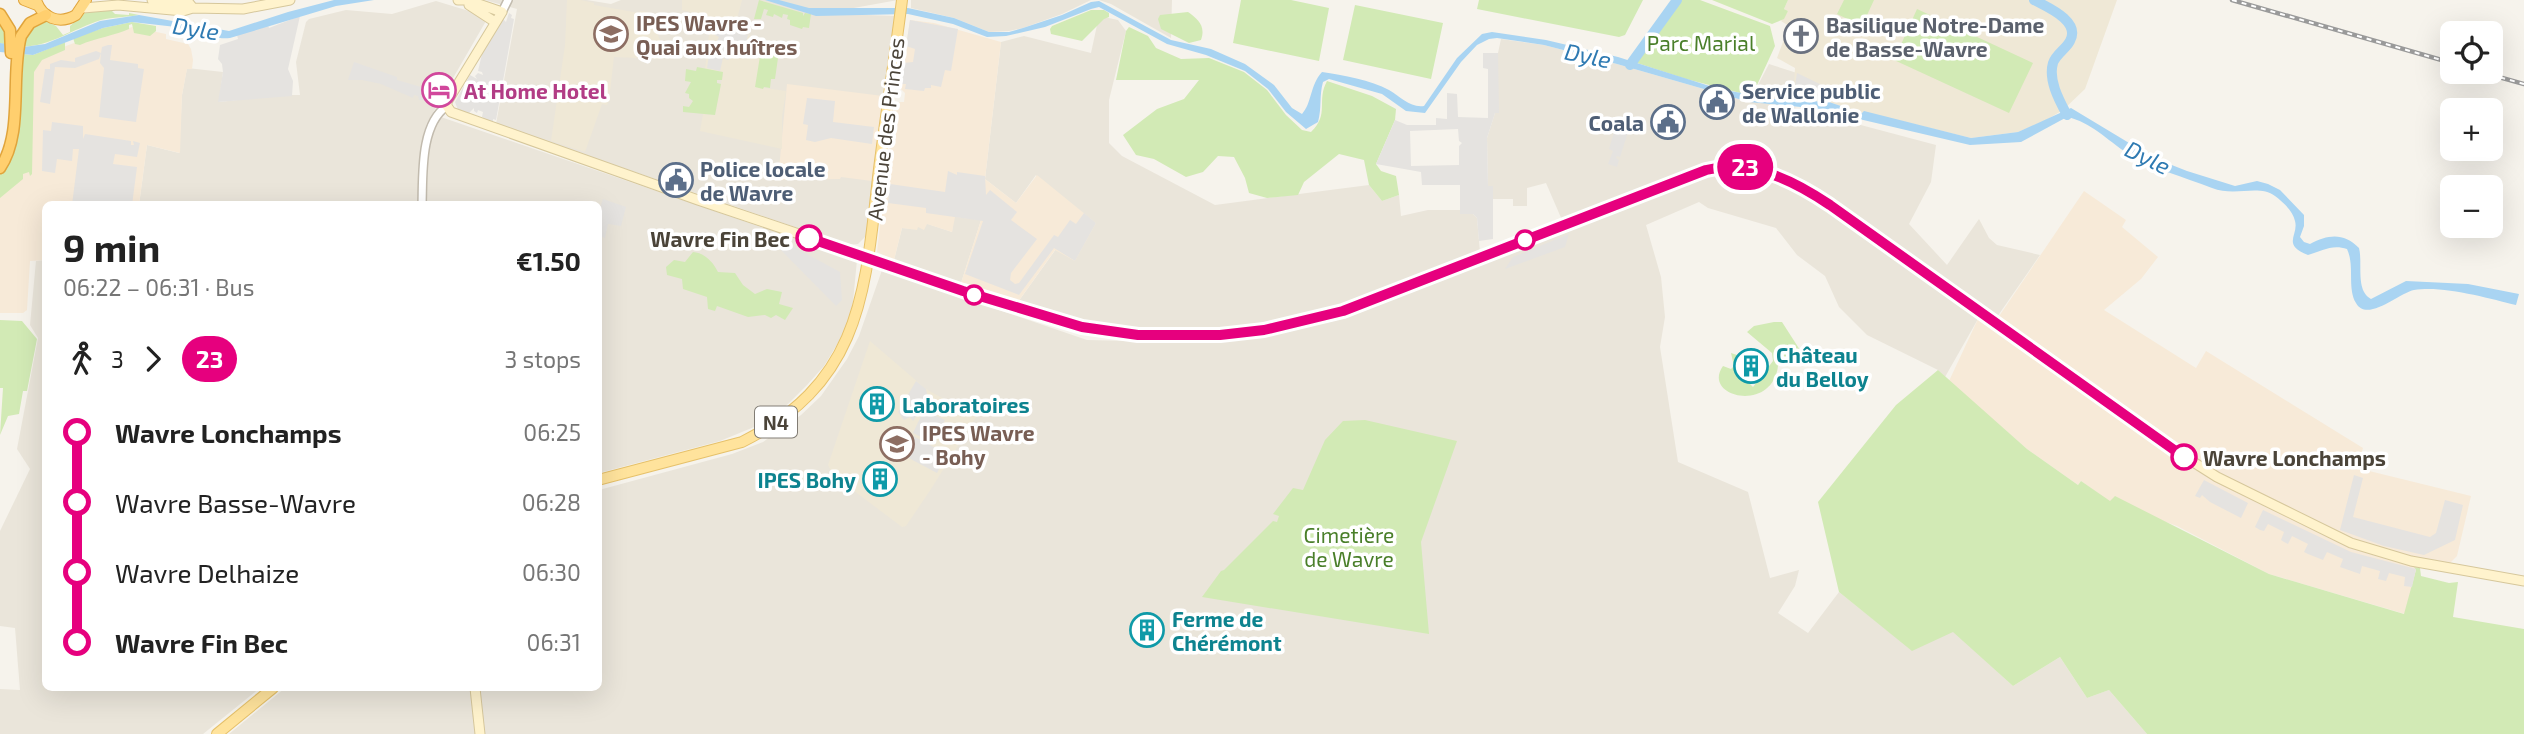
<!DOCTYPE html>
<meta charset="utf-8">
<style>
body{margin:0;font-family:"Exo 2",sans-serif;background:#f6f6f6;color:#222;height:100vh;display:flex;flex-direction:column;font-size:26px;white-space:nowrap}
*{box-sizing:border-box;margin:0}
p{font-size:23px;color:#767676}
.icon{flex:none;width:38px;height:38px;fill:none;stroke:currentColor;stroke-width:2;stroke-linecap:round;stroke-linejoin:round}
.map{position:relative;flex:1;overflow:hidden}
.drawer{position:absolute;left:42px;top:201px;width:560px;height:490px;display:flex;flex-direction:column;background:#fff;border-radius:10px;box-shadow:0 7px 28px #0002}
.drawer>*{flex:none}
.badge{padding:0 14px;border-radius:23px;font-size:24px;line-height:46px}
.controls{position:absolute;left:2440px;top:21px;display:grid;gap:14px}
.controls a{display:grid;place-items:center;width:63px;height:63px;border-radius:10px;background:#fff;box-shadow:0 7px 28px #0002;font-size:35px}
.map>.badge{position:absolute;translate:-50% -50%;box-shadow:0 0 0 4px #fff}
.legs{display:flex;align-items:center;gap:10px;height:77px;padding:0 21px;font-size:23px}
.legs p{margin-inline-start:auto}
.summary{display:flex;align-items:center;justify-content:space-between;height:119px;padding:0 21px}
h1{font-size:38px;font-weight:700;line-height:52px}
ul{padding:0 21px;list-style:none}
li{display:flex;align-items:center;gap:24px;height:70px;font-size:26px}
li i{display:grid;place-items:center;width:10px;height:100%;margin:0 9px;background:currentColor}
li i::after{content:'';width:18px;height:18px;margin:-9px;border:5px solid;border-radius:50%;background:#fff}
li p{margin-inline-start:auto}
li:first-child i{background:linear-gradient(#0000 50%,currentColor 0)}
li:last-child i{background:linear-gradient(currentColor 50%,#0000 0)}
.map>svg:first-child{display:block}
</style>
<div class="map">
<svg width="2524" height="734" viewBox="0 0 2524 734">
<rect width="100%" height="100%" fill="#f6f3ec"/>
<path fill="#eae5da" d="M485 0H587L611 4 621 0H769L839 14 895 16 866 236 858 244 847 245 496 124 517 9Z
M777 0H898L837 11 810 9Z
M911 0H1172L1171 38 1111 4 1099 0H1091L1062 14 1023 28 1009 31 989 32 954 18 911 8Z
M436 1 469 11 486 21 427 123 424 132 417 205H139L147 145 179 153 182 95 187 68 223 72 219 102 283 95H300L296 62 306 22 309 19 346 10 392 14Z
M1099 16 1118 20 1126 31 1109 100V143L1122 156 1215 205 1369 185 1382 201 1399 195 1401 216 1428 210H1460L1461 213 1473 214 1477 218 1480 252 1341 307 1263 326 1220 331 1137 330 1099 324 1050 314 1018 302 1056 249 1075 261 1036 175 1016 203 985 179 1001 42 1024 36 1091 53Z
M1501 39 1544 45 1617 64 1749 102 1769 64 1797 73 1793 107 1936 145 1931 182 1909 224 1947 265 1979 219 1989 238 1997 245 2040 255 1997 317 1823 191 1810 183 1766 164 1721 159 1703 163 1562 220 1546 183 1527 188V206H1513V199H1493V186H1488L1487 138 1495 113H1498V53Z
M438 116 857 260 852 312 844 333 824 366 807 385 788 404 759 425 720 441 599 473 598 205H425L430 138Z
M1721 170 1751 172 1781 181 1817 200 1978 319 1945 377 1938 370 1867 335 1839 307 1825 276 1797 255 1776 228 1708 208 1699 202 1646 225 1661 277 1665 317 1660 347 1678 462 1748 492 1770 578 1799 570 1795 586 1778 613 1808 633 1839 592 1912 650 1953 631 2013 686 2060 657 2087 698 2109 690 2147 734H484L480 688H598L599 490 732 454 763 442 801 415 821 396 847 359 859 336 882 270 1087 340 1212 343 1265 337 1346 318 1707 174Z
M954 216 981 220 961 283 894 260 902 228 916 229 919 221 952 232Z
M45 260 46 688H260L203 734H0V689L20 690 15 628 0 626V531L30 469 17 449 38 338 30 325 36 261Z
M285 688H473L477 734H229Z"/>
<path fill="#f7ead8" d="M910 20 934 23 1001 42 985 179 1016 203 1037 175 1096 223 1075 261 1055 250 1018 302 961 283 981 220 955 217 952 232 927 224 924 230 918 227 917 230 902 228 894 260 877 252 893 107 898 102H904L905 93 900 88Z
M133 27 166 34V39L188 44 191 49 193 60 192 69H187L182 95 180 153 147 145 139 205H46L45 260 30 261 27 310 23 313H0V195L8 188 32 59 95 35Z
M787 84 883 96 872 181 841 177 840 179 778 180Z
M2084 191 2126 220 2122 227 2158 257 2141 279 2104 310 2196 368 2206 351 2363 448 2357 468 2471 496 2457 556 2449 564 2422 558 2416 569 2405 614 2269 574 2177 526 2110 502 2081 481 2078 485 2027 449 1949 381 1978 319 1991 328Z"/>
<path fill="#efe8d6" d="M567 0H581L594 3V5L639 13 640 11 648 12 663 47 657 48 660 59 614 57 609 100 607 105 602 104 585 152 551 141 565 45Z
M682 0H742L736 23 682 10Z
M1788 0H2117L2085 89 2063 110 2046 120 2018 132 1971 138 1864 112 1862 113 1829 102 1793 100 1795 68 1777 58 1789 26 1781 21 1788 11 1784 9Z
M710 26 764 39 756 87 786 91 782 116V149L700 131 703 114 715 115 723 73 705 69Z
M870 341 926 389 976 417 931 489 906 526 902 527 833 475 828 465Z"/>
<path fill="#d2eab5" d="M759 0 803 13V16L805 13 811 14 809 28 803 27 802 29 790 25V20L787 19 788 15 783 14 782 18 774 14 773 17 766 15 768 10 764 9 761 19H754Z
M1241 0H1291L1329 8 1319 61 1233 43Z
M1479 0H1643L1625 35 1619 37 1477 9Z
M1680 0H1700L1770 26 1775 46 1752 96 1686 79 1634 62Z
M1712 0H1788L1784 9 1788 11 1784 19 1772 24Z
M1844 0H1874L1862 26 1837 14Z
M1355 5 1443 23 1431 79 1343 60Z
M1917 9 2033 63 2009 113 1894 60Z
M111 10 115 14 129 15V13L139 15C127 17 113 17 101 20 66 31 39 56 0 43V18L10 39C23 34 33 27 45 21L56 26 63 35 70 32V26L86 12Z
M1091 10H1104L1109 13V17L1104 19 1082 41 1051 34 1050 29 1052 26Z
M1188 12C1198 19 1206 26 1201 40L1189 43 1161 29 1158 19 1160 15Z
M132 22 156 26V31L150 36 134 33 132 24 129 25V29C117 35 95 38 80 45L75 44 73 38 103 28Z
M1129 27 1148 36 1156 48 1181 59 1209 58 1244 72 1267 90 1286 115 1302 130 1311 132C1330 114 1316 101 1327 81L1372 96 1396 109 1395 120 1376 164 1381 171 1396 176 1399 195 1382 201 1369 185 1364 160 1339 154 1304 182 1298 195 1267 198 1249 193 1245 178 1234 157 1218 156 1203 172 1186 177 1154 159 1136 155 1123 135 1157 109 1184 99 1199 80H1116L1126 31Z
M65 42V50L42 60 34 72 32 174 30 176 29 172 23 174V179L0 198V174L13 155 17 138 23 54 33 55Z
M761 50 770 52 778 58 775 79H771L770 88 764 87 763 89 755 87Z
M697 67 723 72 722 80H717V83L721 84 715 115 683 112V106L689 107 693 101 689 98V94L685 93 691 82 685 81 686 69 696 71Z
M693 252C705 253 713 262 718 272L735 273 743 285 755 294 767 289 782 292 779 304 793 308 785 320 776 315 771 318 765 315 748 317 717 306 715 311 708 309 707 297 683 289 682 279 667 275 666 267 674 260 685 262Z
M0 320 22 321 37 339 27 391H23L19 414 8 416 0 435 3 388H0Z
M1774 322H1782L1800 350 1789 355 1778 366C1772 414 1701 397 1723 366L1731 369 1734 366 1731 353 1737 355 1741 362 1738 366 1754 379 1750 384 1753 387 1773 361 1772 353 1747 332 1754 326Z
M1938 370 2027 449 2078 485 2081 481 2110 501 2115 496 2269 574 2404 614 2416 570 2414 567 2420 568 2421 576 2449 583 2458 582 2453 617 2524 629V734H2147L2109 690 2087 698 2060 657 2013 686 1953 632 1912 651 1839 592 1818 502 1896 405Z
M1365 420 1457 441 1421 542 1429 634 1202 597 1221 571 1224 570 1273 521 1277 522 1279 516 1273 514 1293 488 1303 490 1325 440 1343 421Z"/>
<path fill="#e5e3e0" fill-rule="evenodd" d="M509 13 512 15 511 18 514 19 496 120 493 119V123L482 117 483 112 478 110 477 113 474 111V108L468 114 458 110 455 102 470 75 477 79 475 76 478 73 483 75 482 72 478 71 482 54 503 19 506 22Z
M300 16 288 69 293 81 292 96 218 102 223 72 222 64 218 59 220 45 238 39 237 35 247 32 268 25 269 28Z
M910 20 958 29 951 71 945 70 941 87 931 85V88H925L924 91 905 89 906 84H901L903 63 913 62 915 49 906 46Z
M714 27 748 35 745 47 739 46 728 60 723 58 720 71 707 68 711 42 716 43 719 37 715 35Z
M108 45H112L110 60 138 64V68L144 69 136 122 99 117 104 68 100 63 101 53 99 59 75 68 55 67 50 104 40 102 45 69H50V64L61 60 75 62V58L96 51 101 53 102 47Z
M1483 53H1498L1499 113H1495L1487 138 1488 186H1493V239L1479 241 1477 218 1473 214H1460V185H1422L1421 172 1376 164 1395 120 1407 125H1436V118L1447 119V93L1457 94 1458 117 1488 118V69L1483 68ZM1458 129 1459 141 1462 143 1459 146V165L1411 166 1410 131Z
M354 62 397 77V80L428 89 425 100H419L418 96 414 95 413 98 381 84 362 80H348Z
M1797 73 1826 87 1831 91 1832 101 1793 98Z
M807 98 835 101 833 122 874 127 872 144 831 138 815 142 806 140 808 125 803 124Z
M1619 116 1632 120 1620 157 1617 156 1616 158 1619 160 1617 167 1608 164 1613 151 1609 149Z
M52 122 83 126V139L85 134 131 141V145H134L133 141 140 143 137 157 115 154 113 164 137 167 132 205H72L79 149H73L72 161 57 159 55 173 42 171 43 130 51 131Z
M948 171 957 175V172L985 176 986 195 990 190 1017 212 1011 220 1037 239 1011 273 1010 280 1015 284 1019 283 1054 235 1058 237 1070 220 1076 224 1084 213 1096 223 1075 261 1054 248 1019 295 965 274 983 221 926 213V208L888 203 890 184 945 192Z
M603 199 626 207 621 226 608 224 605 238 599 236V211Z
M1569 234 1565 247 1505 269 1513 257Z
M776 240H781L840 272 842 300 836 306 775 244Z
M916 381 926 389 927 394 920 408H915L919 412 913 421 910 417 904 420 898 412Z
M924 410 945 420 935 440 923 434 921 437 913 433Z
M913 436 947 454 937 473 903 455Z
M2354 475 2363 478 2353 517 2430 537 2436 533 2445 500 2463 505 2455 540 2424 555 2384 546 2340 530Z
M2204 480 2248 503 2241 518 2210 502 2202 495 2200 498 2195 496Z
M2263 510 2351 552 2416 569 2412 587 2404 586 2405 577 2389 573 2386 581 2378 579 2380 571 2362 566 2360 574 2340 567 2343 559 2327 552 2323 560 2308 554 2304 552 2308 544 2292 536 2288 544 2284 542 2281 540 2284 532 2268 524 2264 531 2260 530 2255 527Z"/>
<path fill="#a9d4f2" d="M334 0H374L336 6 230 38C219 39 212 37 203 32L191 33 176 27 132 22 103 28 33 55 0 52V43L24 47 45 44 100 21 139 15 229 31 288 12Z
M765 0H779L809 8H908L954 18 989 32H1009L1023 28 1062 15 1091 2 1099 1 1171 40 1211 49 1245 64 1274 85 1292 108 1302 114C1312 103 1310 85 1322 72 1343 75 1371 80 1389 90 1401 97 1410 108 1424 106L1457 58 1482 34 1492 32 1546 40 1618 57 1719 89 1775 99 1829 102 1862 113 1864 111 1971 138 2018 132 2071 108 2154 158 2187 171 2235 186 2257 181 2268 184 2280 190 2304 215V226L2300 237 2304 242 2310 244C2329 234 2344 233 2359 248 2363 263 2355 291 2371 299L2406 281 2468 284 2519 294 2516 305C2488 298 2442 285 2414 290 2399 293 2367 323 2356 303 2347 288 2355 266 2347 249 2332 244 2322 251 2308 255 2281 245 2299 235 2295 221 2293 211 2283 202 2275 196 2259 184 2235 197 2212 188 2184 177 2153 169 2127 153 2107 140 2091 122 2067 117L2021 142 1970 145 1859 119 1831 110 1749 102 1617 64 1544 45 1497 38 1489 39 1477 45 1461 62 1425 113 1406 111 1382 94 1329 79 1323 82C1319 96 1322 108 1318 122L1306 129 1286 112 1268 89 1245 71 1206 55 1167 44 1099 7 1091 9 1045 27 1006 36 987 37 953 24 908 14 816 16Z"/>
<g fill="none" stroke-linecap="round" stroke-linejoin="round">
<path stroke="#a9d4f2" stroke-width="10" d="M2034 0C2047 7 2081 21 2070 41 2066 49 2056 54 2053 63 2048 80 2059 100 2067 115
M1630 65 1677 0"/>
<g stroke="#c2bbae" stroke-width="10">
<path id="tertiary" d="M502 12 508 0
M422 205C423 175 420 124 447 106"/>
</g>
<g stroke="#d6c79b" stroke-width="11">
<path id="secondary" d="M152 0 189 3 193 8
M458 0H467L502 12 447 102V106L451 112 698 200 1048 318 1113 332 1177 337 1220 335 1264 330 1343 311 1706 170C1751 158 1793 180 1830 205L2149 434 2217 477 2351 543 2411 561 2524 581
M469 5 495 22
M83 8 118 5 183 11 193 8 243 9 290 0
M475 688 480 734"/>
</g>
<g stroke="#e6c16a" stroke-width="12">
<path id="primary" d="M598 480 742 442C864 381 865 289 879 169 886 113 895 56 902 0
M217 734 273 688"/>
</g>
<g stroke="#e0a43c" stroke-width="12">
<path id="trunk" d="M24 0 37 5
M36 0C42 18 59 25 76 15L86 0"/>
</g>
<g stroke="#e0a43c" stroke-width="13">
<path id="motorway" d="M0 14 10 30 11 53
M0 168C24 133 10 77 21 36L30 23 46 15"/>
</g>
<use href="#tertiary" stroke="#fff" stroke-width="7"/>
<use href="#secondary" stroke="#fff3cd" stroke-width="9"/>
<use href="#primary" stroke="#ffe39c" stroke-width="10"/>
<use href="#trunk" stroke="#ffd985" stroke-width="10"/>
<use href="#motorway" stroke="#ffcf6e" stroke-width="10"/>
<g stroke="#9a9a9a" stroke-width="4.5">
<path id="rail" d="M2232 0 2452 63
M2481 72 2524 84"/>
</g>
<use href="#rail" stroke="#fff" stroke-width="2" stroke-dasharray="5" stroke-linecap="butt"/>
</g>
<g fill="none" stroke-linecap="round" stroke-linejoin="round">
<g stroke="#fff" stroke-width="16">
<path id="line-1" d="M809 238 963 291 1082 327 1138 335H1220L1264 330 1343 311 1706 170C1751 159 1793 180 1830 205L2184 457"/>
</g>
<use href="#line-1" stroke="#e6007e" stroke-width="10"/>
</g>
<defs>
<g id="school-ring" transform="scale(1.75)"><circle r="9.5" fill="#fff" stroke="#8d6e63" stroke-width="1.5"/><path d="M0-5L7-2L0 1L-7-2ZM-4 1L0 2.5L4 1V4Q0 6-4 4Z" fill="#8d6e63"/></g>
<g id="church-ring" transform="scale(1.75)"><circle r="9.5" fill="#fff" stroke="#6b7280" stroke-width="1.5"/><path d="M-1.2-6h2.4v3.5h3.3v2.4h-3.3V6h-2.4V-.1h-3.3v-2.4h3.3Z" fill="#6b7280"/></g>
<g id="hotel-ring" transform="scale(1.75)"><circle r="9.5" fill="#fff" stroke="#d1479c" stroke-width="1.5"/><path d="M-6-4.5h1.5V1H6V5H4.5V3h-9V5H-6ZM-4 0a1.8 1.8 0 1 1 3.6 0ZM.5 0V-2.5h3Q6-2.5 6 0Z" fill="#d1479c"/></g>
<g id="civic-ring" transform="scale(1.75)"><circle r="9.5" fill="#fff" stroke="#5c6f8a" stroke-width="1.5"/><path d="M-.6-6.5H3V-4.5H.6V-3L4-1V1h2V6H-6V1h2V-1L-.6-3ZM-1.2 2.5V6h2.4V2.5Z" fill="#5c6f8a"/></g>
<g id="building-ring" transform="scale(1.75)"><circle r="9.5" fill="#fff" stroke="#0f9aa8" stroke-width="1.5"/><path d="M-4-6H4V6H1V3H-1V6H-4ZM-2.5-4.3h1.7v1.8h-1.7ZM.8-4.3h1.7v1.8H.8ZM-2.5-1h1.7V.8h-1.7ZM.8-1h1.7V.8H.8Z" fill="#0f9aa8"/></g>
</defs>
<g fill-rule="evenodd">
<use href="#school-ring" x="611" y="34"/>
<use href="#church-ring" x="1801" y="36"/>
<use href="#hotel-ring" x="439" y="90"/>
<use href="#civic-ring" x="1717" y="102"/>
<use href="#civic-ring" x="1668" y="122"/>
<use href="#civic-ring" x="676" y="180"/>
<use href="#building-ring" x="1751" y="366"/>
<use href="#building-ring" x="877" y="404"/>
<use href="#school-ring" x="897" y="444"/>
<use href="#building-ring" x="880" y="479"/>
<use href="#building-ring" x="1147" y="630"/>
</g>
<g fill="#fff" stroke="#e6007e" stroke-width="3.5">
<circle cx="809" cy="238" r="12"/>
<circle cx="1525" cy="240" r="9"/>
<circle cx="974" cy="295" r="9"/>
<circle cx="2184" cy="457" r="12"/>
</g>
<g text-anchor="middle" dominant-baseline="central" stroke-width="7" stroke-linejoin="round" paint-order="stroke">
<rect fill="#fff" stroke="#817c74" stroke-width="2" x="755" y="406.5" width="42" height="31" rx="5"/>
<g font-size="19" font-weight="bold" fill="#4b4439">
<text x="776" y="422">N4</text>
</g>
<g font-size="21" font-weight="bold" fill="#785e54" stroke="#fff" text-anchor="start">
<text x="636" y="22">IPES Wavre -<tspan x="636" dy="24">Quai aux huîtres</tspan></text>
<text x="922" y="432">IPES Wavre<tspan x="922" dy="24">- Bohy</tspan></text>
</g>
<g font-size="21" font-weight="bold" fill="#5b616d" stroke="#fff" text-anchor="start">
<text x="1826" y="24">Basilique Notre-Dame<tspan x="1826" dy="24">de Basse-Wavre</tspan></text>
</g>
<g font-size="21" fill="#4a7f2a" stroke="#fff">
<text x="1701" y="42">Parc Marial</text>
<text x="1349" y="534">Cimetière<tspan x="1349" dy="24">de Wavre</tspan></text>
</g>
<g font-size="21" font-weight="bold" fill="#b23c85" stroke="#fff" text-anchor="start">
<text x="464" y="90">At Home Hotel</text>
</g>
<g font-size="21" font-weight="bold" fill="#4e5e75" stroke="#fff" text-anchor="start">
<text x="1742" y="90">Service public<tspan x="1742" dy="24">de Wallonie</tspan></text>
<text x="1644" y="122" text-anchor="end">Coala</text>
<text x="700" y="168">Police locale<tspan x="700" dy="24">de Wavre</tspan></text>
</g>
<g font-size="21" fill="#4b4439" stroke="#fff">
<text transform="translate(885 129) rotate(-83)">Avenue des Princes</text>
</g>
<g font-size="21" font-weight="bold" fill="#4b4439" stroke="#fff" text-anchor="end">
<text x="790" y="238">Wavre Fin Bec</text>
<text x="2203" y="457" text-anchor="start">Wavre Lonchamps</text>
</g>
<g font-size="21" font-weight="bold" fill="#0d838f" stroke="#fff" text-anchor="start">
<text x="1776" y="354">Château<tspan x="1776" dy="24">du Belloy</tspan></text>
<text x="902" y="404">Laboratoires</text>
<text x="856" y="479" text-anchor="end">IPES Bohy</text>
<text x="1172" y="618">Ferme de<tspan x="1172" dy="24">Chérémont</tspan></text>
</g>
<g font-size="23" font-style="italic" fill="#2e7ab2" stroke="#fff">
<text transform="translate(196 28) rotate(9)">Dyle</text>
<text transform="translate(1588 55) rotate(12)">Dyle</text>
<text transform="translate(2148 157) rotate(26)">Dyle</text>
</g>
</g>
</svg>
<div class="controls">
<a><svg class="icon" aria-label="locate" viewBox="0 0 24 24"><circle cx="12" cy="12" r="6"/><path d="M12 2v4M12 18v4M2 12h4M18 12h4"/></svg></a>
<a>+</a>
<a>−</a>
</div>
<b class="badge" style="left:1745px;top:167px;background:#e6007e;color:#fff">23</b>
<section class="drawer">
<div class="summary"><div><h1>9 min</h1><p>06:22 – 06:31 · Bus</p></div><b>€1.50</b></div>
<div class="legs"><svg class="icon" aria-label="walk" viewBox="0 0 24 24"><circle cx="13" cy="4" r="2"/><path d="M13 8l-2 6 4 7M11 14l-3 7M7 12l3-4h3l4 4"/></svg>3<svg class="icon" aria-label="forward" viewBox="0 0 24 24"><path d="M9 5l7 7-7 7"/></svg><b class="badge" style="background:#e6007e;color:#fff">23</b><p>3 stops</p></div>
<ul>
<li><i style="color:#e6007e"></i><b>Wavre Lonchamps</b><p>06:25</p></li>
<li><i style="color:#e6007e"></i><span>Wavre Basse-Wavre</span><p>06:28</p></li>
<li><i style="color:#e6007e"></i><span>Wavre Delhaize</span><p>06:30</p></li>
<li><i style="color:#e6007e"></i><b>Wavre Fin Bec</b><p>06:31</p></li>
</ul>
</section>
</div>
